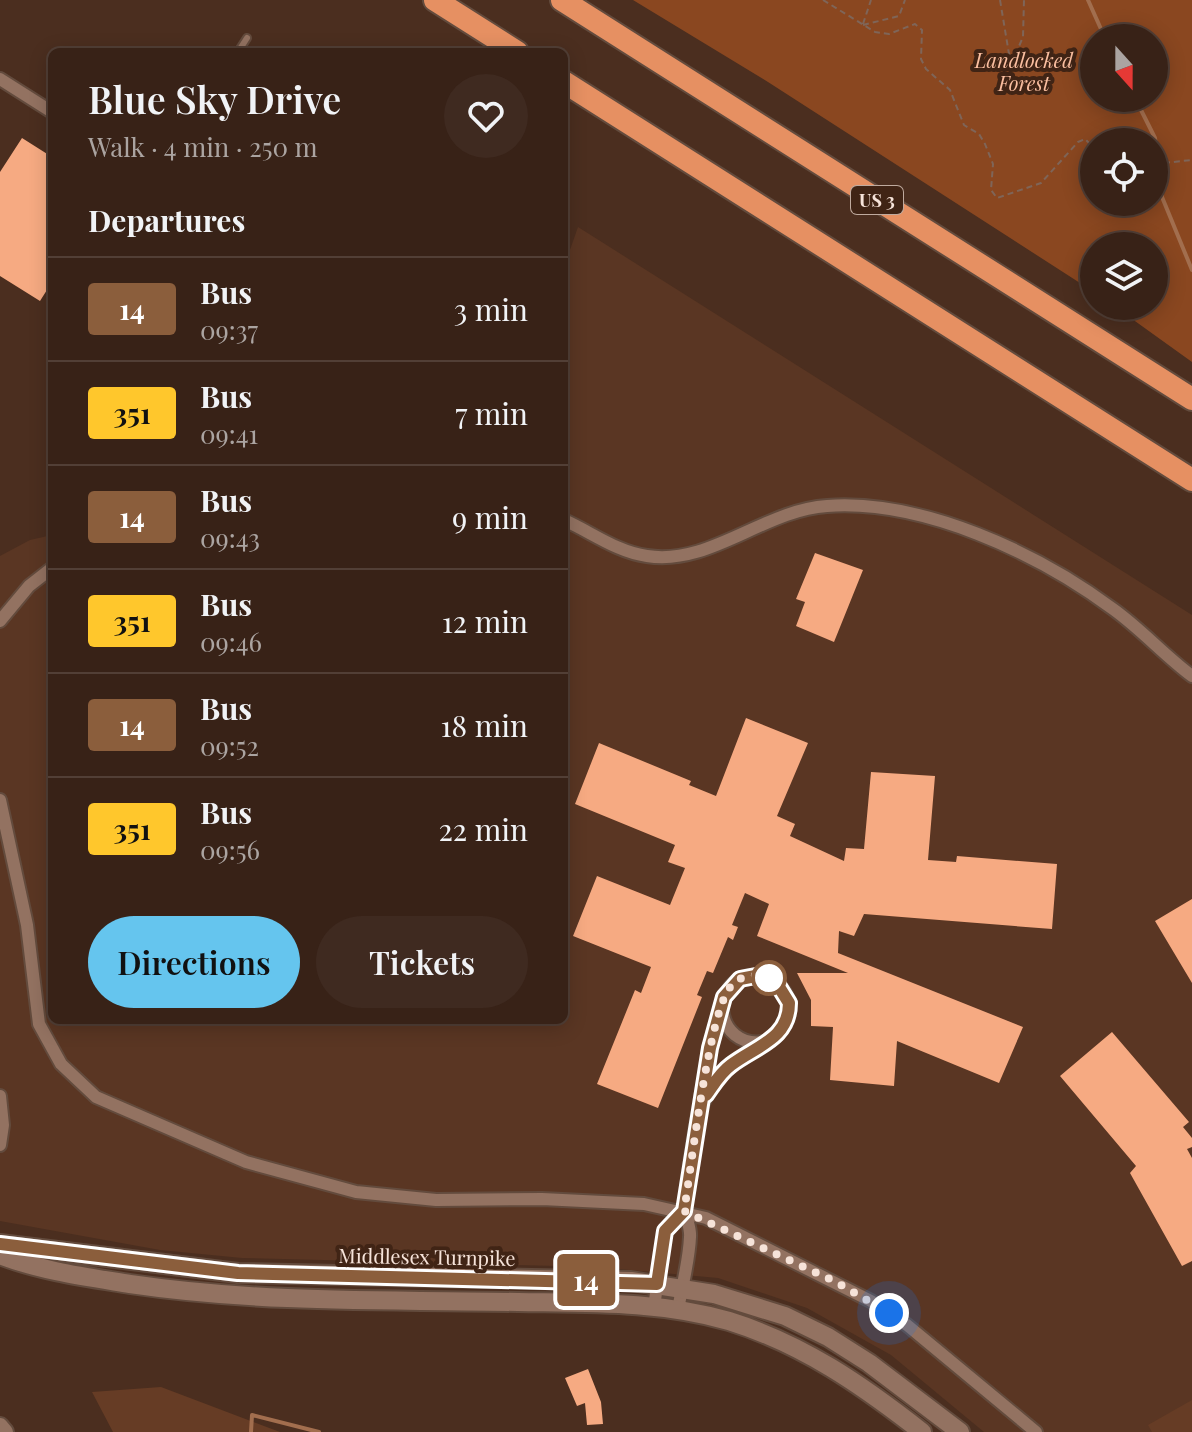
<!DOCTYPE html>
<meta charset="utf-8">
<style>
body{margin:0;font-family:"Playfair Display",serif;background:#3f2a20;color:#f1f3f6;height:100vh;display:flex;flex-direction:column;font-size:30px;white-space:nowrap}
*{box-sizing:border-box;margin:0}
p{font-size:26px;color:#aba4a1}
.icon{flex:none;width:44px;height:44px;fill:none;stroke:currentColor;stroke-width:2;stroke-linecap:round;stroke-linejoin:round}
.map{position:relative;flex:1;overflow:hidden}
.panel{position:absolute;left:48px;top:48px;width:520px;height:976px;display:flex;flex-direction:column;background:#382217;border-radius:12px;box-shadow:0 4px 20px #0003,0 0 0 2px #523f36}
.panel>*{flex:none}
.badge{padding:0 16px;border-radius:6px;font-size:28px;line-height:52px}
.needle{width:52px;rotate:159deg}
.fabs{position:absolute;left:1080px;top:24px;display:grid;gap:16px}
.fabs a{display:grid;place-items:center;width:88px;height:88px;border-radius:50%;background:#382217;box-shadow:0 4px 20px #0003,0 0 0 2px #523f36;font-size:40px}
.you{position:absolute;width:40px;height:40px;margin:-20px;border:6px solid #fff;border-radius:50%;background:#1a73e8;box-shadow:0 0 0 12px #1a73e833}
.map>.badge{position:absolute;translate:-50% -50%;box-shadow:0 0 0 4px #fff}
h2{padding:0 40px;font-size:30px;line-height:72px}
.round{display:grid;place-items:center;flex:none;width:84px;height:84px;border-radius:42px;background:#3f2a20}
.head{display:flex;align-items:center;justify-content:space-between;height:136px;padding:0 40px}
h1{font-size:38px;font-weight:600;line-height:60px}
.action{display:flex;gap:16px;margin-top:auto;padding:16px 40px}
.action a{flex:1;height:92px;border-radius:48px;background:#65c5ee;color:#111;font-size:32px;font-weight:600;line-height:92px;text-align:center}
.action a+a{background:#3f2a20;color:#f1f3f6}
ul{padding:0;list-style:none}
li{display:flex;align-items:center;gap:24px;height:104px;padding:0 40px;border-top:2px solid #523f36}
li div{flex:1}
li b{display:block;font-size:30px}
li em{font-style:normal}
li .badge{min-width:88px;font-weight:700;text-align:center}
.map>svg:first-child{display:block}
</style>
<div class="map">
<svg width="1192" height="1432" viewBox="0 0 1192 1432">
<rect width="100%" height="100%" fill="#4b2e1f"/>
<path fill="#5a3623" d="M578 227 1192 615V1432H984L891 1355 807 1308 718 1278 597 1267 242 1258 160 1250 0 1221V556L30 540 52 535V1020H564V267Z"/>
<path fill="#663c25" d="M161 1387 280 1432H113L92 1392Z
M1192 1400V1432H1152L1148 1425Z"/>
<path fill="#8a4720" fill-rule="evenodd" d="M633 0H1192V362L1114 306H1154V246H1094V292L768 82ZM1094 38H1154V98H1094ZM1094 142H1154V202H1094Z"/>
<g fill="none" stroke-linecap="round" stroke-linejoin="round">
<path stroke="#a26e4e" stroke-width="4" d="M1088 0 1105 38
M1135 98 1155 138 1162 197 1192 270
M251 1432 252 1415 319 1432"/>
</g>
<path fill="#f6aa82" d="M22 138 52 157V282L40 301 0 276V172Z
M815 553 863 570 834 642 796 626 805 602 796 599Z
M746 718 808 743 777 816 795 824 790 836 844 861 846 848 864 849 871 772 935 776 928 860 956 862 957 856 1057 864 1052 929 864 914 854 936 839 931 838 953 1023 1027 999 1083 897 1041 894 1086 830 1080 833 1027 811 1026V1000L797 973H848L757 936 769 904 745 893 732 925 738 927 733 940 728 937 713 973 707 971 697 995 702 997 658 1108 597 1084 635 990 641 993 651 967 573 936 597 876 670 905 685 868 668 862 675 845 575 804 599 743 691 781 689 785 716 796Z
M1192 899V983L1155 921Z
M1112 1032 1189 1122 1183 1127 1192 1138V1147L1187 1149 1192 1158V1261L1182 1266 1130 1173 1136 1166 1060 1076Z
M588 1369 601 1402 603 1424 587 1425 585 1403 577 1406 565 1378Z"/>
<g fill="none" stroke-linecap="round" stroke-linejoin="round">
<g stroke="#634b3d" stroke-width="10">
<path id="service" d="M238 52 247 38"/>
</g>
<g stroke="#634b3d" stroke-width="16">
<path id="minor" d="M0 79 52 112
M564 520C591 532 617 552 647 556 710 566 764 510 827 506 922 499 1038 553 1113 609 1141 629 1165 656 1192 676
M0 621 29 586 52 568
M0 800 27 925 39 1024 61 1064 96 1097 246 1162 356 1192 436 1200 542 1199 644 1204 706 1218 871 1301 907 1325 1036 1432
M722 1009C724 1031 741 1045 763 1042
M0 1096 3 1125 0 1145
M654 1307 665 1231 684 1211
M678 1310C682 1286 689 1261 690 1237 691 1227 685 1217 685 1208 686 1176 714 1005 731 986 741 974 755 974 770 978 781 985 789 994 789 1008 790 1040 749 1049 729 1066 716 1077 707 1093 701 1108"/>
</g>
<g stroke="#634b3d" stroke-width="20">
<path id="tertiary" d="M0 1426 5 1432"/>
</g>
<g stroke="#634b3d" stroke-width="22">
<path id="secondary" d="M0 1244 238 1273 631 1281 714 1294 785 1316 828 1337 869 1363 960 1432
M0 1255C41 1271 87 1277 130 1284 259 1303 388 1300 518 1302 589 1303 660 1301 729 1321 803 1344 862 1385 922 1432"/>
</g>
<g stroke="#634b3d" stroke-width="26">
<path id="motorway" d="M435 0 517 52
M562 0 1192 399
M564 82 1192 480"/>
</g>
<path stroke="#7f6558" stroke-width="2" stroke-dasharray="6 4" stroke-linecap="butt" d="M823 0 875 32 889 34 915 24 922 30 921 59 926 69 950 90 964 125 979 134 985 144 993 164 991 190 997 198 1041 183 1078 142 1085 139 1094 148
M1000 0 1009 54 1016 53 1023 37 1024 0
M863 24 871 0
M863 25 899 16 905 0
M1154 164 1192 160"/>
<use href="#service" stroke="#937261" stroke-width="6"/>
<use href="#minor" stroke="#937261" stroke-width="12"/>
<use href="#tertiary" stroke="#937261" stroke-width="16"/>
<use href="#secondary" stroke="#937261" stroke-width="18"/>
<use href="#motorway" stroke="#e69062" stroke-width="22"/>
</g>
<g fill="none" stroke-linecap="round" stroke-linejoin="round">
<g stroke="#fff" stroke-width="18">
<path id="line" d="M0 1244 238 1273 657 1284 665 1231 684 1211 710 1048 724 997 740 979 761 975 776 982 789 1003C789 1039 756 1046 731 1065 720 1073 714 1084 706 1095"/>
</g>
<use href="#line" stroke="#8b5e3c" stroke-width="12"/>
<path stroke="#f6e3d9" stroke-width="8" stroke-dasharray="0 14.4" d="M769 978C757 974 741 974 731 986 709 1010 691 1171 684 1211L836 1282 889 1313"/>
</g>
<circle fill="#fff" stroke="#8b5e3c" stroke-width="4" cx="769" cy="978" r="16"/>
<g text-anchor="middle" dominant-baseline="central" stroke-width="8" stroke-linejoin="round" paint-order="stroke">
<rect fill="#402415" stroke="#bfaa9e" stroke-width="2" x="851" y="186" width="52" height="28" rx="6"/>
<g font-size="18" font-weight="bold" fill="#f6e3d9">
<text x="877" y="200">US 3</text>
</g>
<g font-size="20" font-style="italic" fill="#fbbfa0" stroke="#402415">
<text x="1024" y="59">Landlocked<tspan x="1024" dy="23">Forest</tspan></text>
</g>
<g font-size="20" fill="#f6e3d9" stroke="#402415">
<text transform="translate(427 1256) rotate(1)">Middlesex Turnpike</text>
</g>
</g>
</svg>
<div class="fabs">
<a><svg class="needle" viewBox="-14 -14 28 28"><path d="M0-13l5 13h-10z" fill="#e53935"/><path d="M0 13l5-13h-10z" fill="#aba4a1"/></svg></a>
<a><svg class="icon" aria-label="locate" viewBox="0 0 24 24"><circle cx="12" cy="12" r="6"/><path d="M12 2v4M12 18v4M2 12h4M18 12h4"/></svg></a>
<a><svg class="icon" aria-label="layers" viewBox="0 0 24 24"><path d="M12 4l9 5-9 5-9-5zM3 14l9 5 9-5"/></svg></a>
</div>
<div class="you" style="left:889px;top:1313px"></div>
<b class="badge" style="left:586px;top:1280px;background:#8b5e3c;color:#fff">14</b>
<section class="panel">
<div class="head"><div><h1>Blue Sky Drive</h1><p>Walk · 4 min · 250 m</p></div><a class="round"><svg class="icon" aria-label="heart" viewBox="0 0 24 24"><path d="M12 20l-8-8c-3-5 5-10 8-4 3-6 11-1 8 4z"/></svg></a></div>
<h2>Departures</h2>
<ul>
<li><span class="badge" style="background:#8b5e3c;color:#fff">14</span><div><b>Bus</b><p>09:37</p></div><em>3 min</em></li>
<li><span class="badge" style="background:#ffc72c;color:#111">351</span><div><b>Bus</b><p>09:41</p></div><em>7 min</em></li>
<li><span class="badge" style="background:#8b5e3c;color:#fff">14</span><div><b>Bus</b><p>09:43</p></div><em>9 min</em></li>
<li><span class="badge" style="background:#ffc72c;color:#111">351</span><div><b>Bus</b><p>09:46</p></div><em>12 min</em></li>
<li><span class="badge" style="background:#8b5e3c;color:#fff">14</span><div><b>Bus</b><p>09:52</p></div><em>18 min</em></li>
<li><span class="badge" style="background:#ffc72c;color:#111">351</span><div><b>Bus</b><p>09:56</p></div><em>22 min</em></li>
</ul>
<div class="action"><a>Directions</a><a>Tickets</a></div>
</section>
</div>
